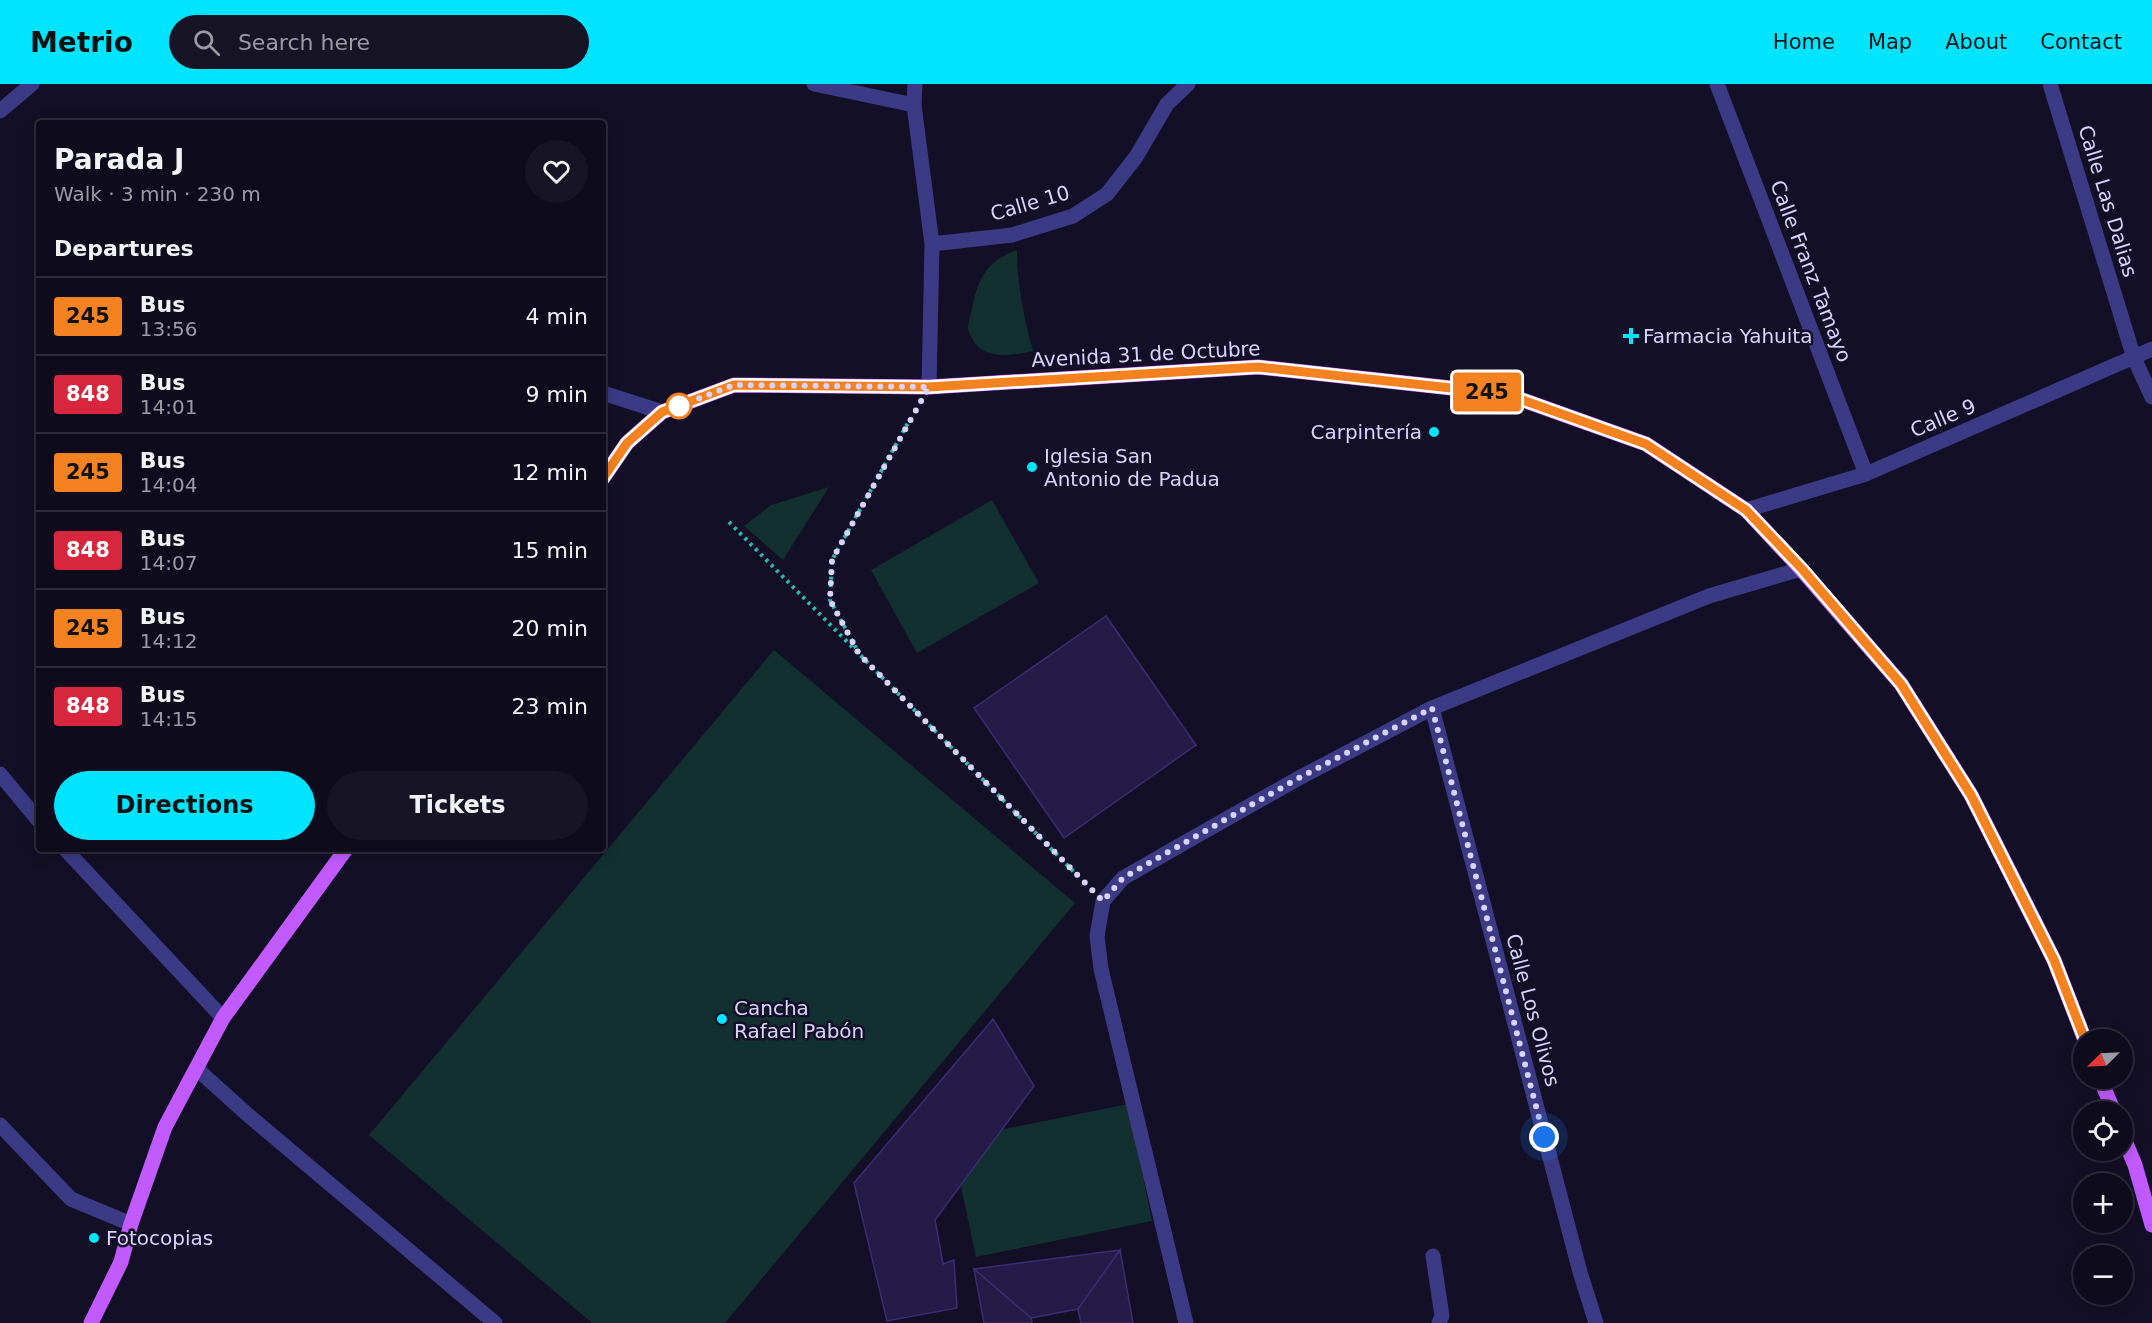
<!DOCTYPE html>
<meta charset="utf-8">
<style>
body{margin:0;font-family:"DejaVu Sans",sans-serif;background:#171425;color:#f1f3f6;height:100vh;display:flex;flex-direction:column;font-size:22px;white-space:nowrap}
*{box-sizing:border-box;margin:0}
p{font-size:20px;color:#9b9ba3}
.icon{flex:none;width:33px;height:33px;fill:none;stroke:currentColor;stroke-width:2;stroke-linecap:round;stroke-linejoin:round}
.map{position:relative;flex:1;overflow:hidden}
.panel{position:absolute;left:36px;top:36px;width:570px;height:732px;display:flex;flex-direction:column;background:#0e0b1c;border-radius:6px;box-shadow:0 3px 15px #0003,0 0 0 2px #2e2b3b}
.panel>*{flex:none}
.badge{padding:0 12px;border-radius:4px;font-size:21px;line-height:39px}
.needle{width:39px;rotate:246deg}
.tools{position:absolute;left:2073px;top:945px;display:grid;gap:12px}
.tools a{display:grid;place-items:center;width:60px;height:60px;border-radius:50%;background:#0e0b1c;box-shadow:0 3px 15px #0003,0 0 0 2px #2e2b3b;font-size:30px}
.you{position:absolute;width:30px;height:30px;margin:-15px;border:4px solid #fff;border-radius:50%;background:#1a73e8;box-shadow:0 0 0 9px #1a73e833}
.map>.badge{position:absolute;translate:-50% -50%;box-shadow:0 0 0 3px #fff}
h2{padding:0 18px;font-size:22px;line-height:54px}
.round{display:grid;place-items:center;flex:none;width:63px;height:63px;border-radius:32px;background:#171425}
.overview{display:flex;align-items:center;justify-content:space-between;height:102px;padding:0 18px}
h1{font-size:28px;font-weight:700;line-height:45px}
.primary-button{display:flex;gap:12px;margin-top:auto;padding:12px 18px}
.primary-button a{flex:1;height:69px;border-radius:36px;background:#00e5ff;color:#111;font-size:24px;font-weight:700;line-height:69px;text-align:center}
.primary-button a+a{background:#171425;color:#f1f3f6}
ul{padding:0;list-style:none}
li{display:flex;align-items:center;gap:18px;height:78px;padding:0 18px;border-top:2px solid #2e2b3b}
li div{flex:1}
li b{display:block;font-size:22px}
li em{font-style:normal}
li .badge{min-width:66px;font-weight:700;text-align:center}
header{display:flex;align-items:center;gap:36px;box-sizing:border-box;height:84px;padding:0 30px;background:#00e5ff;color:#111}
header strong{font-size:28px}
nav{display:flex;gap:33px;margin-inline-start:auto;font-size:21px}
.search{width:420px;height:54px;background:#171425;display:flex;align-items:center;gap:15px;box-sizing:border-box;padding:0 21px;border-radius:33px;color:#9b9ba3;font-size:22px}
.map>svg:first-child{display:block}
</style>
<header>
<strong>Metrio</strong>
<div class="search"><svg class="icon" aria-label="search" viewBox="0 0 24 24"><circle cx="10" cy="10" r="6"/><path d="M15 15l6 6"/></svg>Search here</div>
<nav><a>Home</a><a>Map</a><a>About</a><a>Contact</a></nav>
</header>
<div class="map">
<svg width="2152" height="1239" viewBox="0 0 2152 1239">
<rect width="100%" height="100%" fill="#130f26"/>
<path fill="#12302f" d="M1017 166C1017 201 1024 234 1033 267 1015 271 984 277 973 256 971 252 968 248 968 244 968 238 971 231 972 225 978 195 986 177 1017 166Z
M829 403 783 476 744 442 771 421Z
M992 416 1039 499 917 569 871 486Z
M774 566 1075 819 725 1239H592L369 1051Z
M1128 1020 1152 1137 976 1173 951 1056Z"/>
<path fill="#241b47" stroke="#3b2d73" stroke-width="1.5" d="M1106 532 1196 661 1064 754 974 624Z
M993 935 1034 1002 935 1136 943 1180 954 1176 957 1224 887 1237 854 1099Z
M1120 1166 1133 1239H1081L1078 1225Z
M1120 1166 1078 1225 1031 1234 974 1185Z
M974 1185 1031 1234 1032 1239H984Z"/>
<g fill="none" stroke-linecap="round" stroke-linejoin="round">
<path stroke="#2fb8b0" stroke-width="4" stroke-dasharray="3 4.5" stroke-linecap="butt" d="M729 438 1079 793
M856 564 830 516 832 476 909 337"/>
<path stroke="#3d3a85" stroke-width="15" d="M814 0 914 21
M915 0 914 21 932 160 929 303
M1717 0 1866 390
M2050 0 2134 274 2152 313
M0 27 32 0
M932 160 1012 151 1073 132 1107 110 1136 73 1167 20 1188 0
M603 309 662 328
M1746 426 1866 390 2152 265
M1432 624 1580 1188 1596 1239
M0 690 39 737
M65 765 223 934
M197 985 248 1031 495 1239
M0 1041 71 1115 131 1140
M1433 1172 1442 1232 1439 1239
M1186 1239 1101 885 1097 852 1103 817 1123 794 1184 759 1297 695 1432 624 1709 512 1801 485"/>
<path stroke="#c25bff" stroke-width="15" d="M603 394 627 359 662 328 734 301 929 303 1258 283 1506 310 1646 360 1746 426 1801 485 1901 600 1971 711 2054 876 2085 956
M2100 994 2114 1028
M2122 1050 2135 1081 2152 1141
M91 1239 121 1178 131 1140 165 1043 223 934 346 765"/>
</g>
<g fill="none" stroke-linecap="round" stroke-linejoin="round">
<g stroke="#fff" stroke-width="14">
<path id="line" d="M603 394 627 359 662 328 734 301 929 303 1258 283 1506 310 1646 360 1746 426 1802 485 1901 600 1971 711 2054 876 2085 956"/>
</g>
<use href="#line" stroke="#f58220" stroke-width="9"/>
<path stroke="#d9d4ff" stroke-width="6" stroke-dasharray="0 10.8" d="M679 322 734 301 929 303 832 476 830 516 859 570 1103 817 1123 794 1163 771 1297 695 1432 624 1544 1053"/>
</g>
<g fill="#00e5ff" stroke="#130f26" stroke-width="2">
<path d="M1628 243h6v6h6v6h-6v6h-6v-6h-6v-6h6z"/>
<circle cx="1434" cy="348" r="6"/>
<circle cx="1032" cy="383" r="6"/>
<circle cx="722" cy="935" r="6"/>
<circle cx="94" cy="1154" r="6"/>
</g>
<circle fill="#fff" stroke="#f58220" stroke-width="3" cx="679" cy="322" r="12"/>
<g text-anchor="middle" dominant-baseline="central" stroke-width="5" stroke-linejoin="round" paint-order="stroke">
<g font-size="20" fill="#d9d4ff" stroke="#130f26">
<text transform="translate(2108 117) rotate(73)">Calle Las Dalias</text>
<text transform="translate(1030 119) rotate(-16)">Calle 10</text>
<text transform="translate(1811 187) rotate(69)">Calle Franz Tamayo</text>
<text transform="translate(1146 270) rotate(-3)">Avenida 31 de Octubre</text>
<text transform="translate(1943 334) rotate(-23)">Calle 9</text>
<text transform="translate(1533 926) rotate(75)">Calle Los Olivos</text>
</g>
<g font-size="20" fill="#d9d4ff" stroke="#130f26" text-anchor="start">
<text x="1643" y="252">Farmacia Yahuita</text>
<text x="1422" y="348" text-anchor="end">Carpintería</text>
<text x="1044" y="372">Iglesia San<tspan x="1044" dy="23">Antonio de Padua</tspan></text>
<text x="734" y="924">Cancha<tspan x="734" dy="23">Rafael Pabón</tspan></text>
<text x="106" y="1154">Fotocopias</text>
</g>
</g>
</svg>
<div class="tools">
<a><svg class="needle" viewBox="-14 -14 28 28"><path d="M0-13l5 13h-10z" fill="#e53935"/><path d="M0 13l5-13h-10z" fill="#9b9ba3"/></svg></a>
<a><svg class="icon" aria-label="locate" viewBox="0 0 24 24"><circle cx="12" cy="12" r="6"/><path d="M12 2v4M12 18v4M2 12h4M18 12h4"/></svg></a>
<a>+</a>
<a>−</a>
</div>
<div class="you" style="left:1544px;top:1053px"></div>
<b class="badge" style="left:1487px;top:308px;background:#f58220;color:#111">245</b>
<section class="panel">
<div class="overview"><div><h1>Parada J</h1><p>Walk · 3 min · 230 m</p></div><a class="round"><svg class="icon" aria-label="heart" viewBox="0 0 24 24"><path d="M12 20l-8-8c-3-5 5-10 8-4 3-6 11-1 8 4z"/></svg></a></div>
<h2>Departures</h2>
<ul>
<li><span class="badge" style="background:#f58220;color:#111">245</span><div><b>Bus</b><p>13:56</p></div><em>4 min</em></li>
<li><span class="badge" style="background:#d7263d;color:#fff">848</span><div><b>Bus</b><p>14:01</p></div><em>9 min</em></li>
<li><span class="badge" style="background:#f58220;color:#111">245</span><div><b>Bus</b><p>14:04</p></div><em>12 min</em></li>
<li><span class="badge" style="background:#d7263d;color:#fff">848</span><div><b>Bus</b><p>14:07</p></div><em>15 min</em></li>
<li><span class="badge" style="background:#f58220;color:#111">245</span><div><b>Bus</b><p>14:12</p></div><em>20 min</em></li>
<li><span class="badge" style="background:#d7263d;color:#fff">848</span><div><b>Bus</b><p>14:15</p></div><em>23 min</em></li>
</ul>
<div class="primary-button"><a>Directions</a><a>Tickets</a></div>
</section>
</div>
